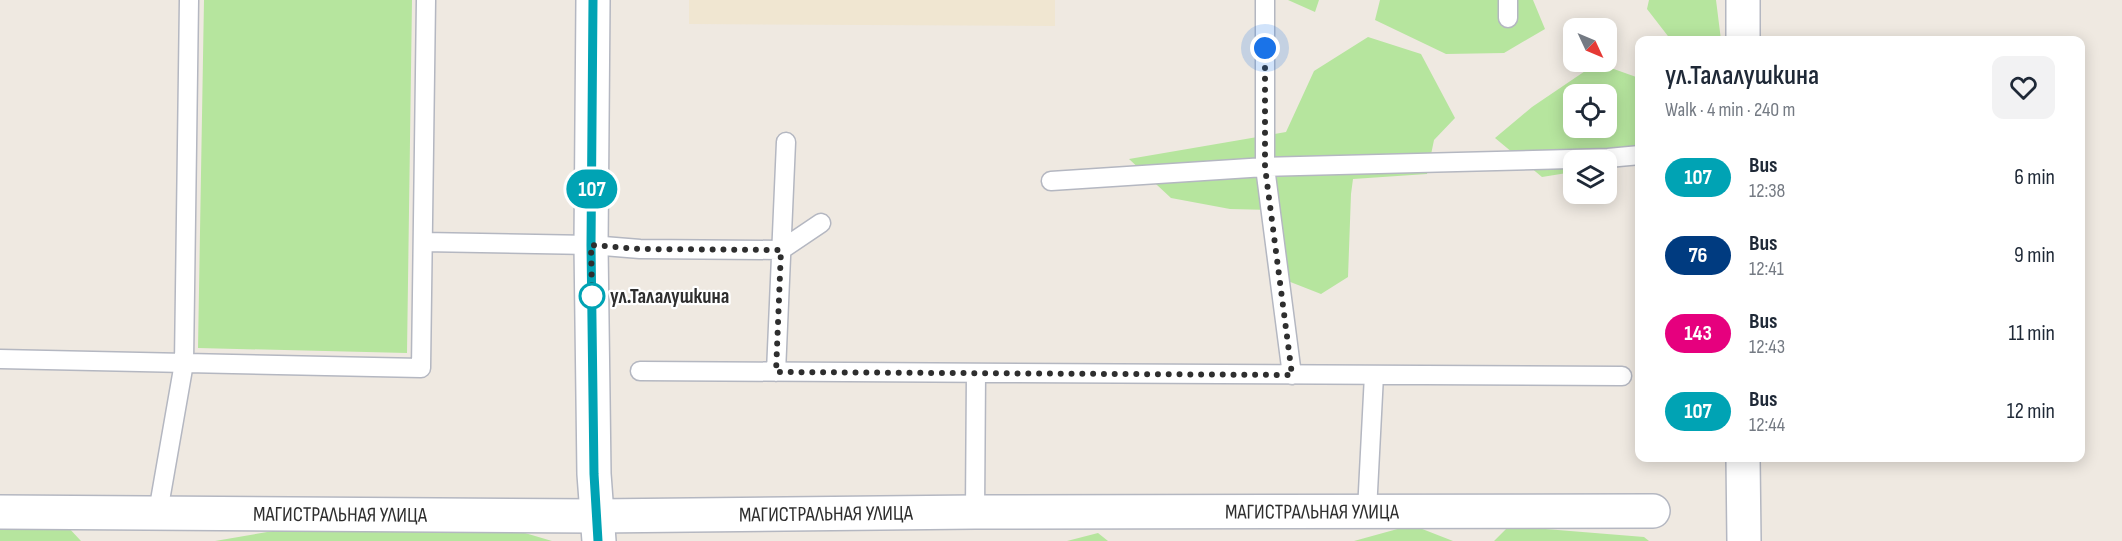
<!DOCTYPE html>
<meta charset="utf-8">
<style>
body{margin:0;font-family:"Sofia Sans Condensed",sans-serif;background:#f2f2f3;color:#1f2937;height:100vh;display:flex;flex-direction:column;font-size:22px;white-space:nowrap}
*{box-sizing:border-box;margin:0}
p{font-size:20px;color:#747a83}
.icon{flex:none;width:33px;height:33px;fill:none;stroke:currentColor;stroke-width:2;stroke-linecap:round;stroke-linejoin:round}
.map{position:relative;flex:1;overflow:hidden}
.drawer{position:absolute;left:1635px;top:36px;width:450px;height:426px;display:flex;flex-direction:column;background:#fff;border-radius:12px;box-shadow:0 3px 15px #0003}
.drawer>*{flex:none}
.badge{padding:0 12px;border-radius:20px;font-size:21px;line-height:39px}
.needle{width:39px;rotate:134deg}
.controls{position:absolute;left:1563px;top:18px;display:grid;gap:12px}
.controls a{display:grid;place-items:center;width:54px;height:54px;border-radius:12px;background:#fff;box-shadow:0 3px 15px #0003;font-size:30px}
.you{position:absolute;width:30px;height:30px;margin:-15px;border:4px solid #fff;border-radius:50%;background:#1a73e8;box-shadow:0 0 0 9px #1a73e833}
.map>.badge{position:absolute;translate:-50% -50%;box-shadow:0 0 0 3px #fff}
.round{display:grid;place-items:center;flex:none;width:63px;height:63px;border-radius:12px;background:#f2f2f3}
.summary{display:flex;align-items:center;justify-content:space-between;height:102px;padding:0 30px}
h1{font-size:28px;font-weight:600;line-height:45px}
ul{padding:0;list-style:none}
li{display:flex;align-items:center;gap:18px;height:78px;padding:0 30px}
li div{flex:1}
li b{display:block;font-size:22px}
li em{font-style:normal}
li .badge{min-width:66px;font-weight:700;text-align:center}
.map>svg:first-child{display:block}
</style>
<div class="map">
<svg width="2122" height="541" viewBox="0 0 2122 541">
<rect width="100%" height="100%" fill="#efe9e1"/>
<path fill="#f0e6d1" d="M689 0H1055V26L689 24Z"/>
<path fill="#b6e59e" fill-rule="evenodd" d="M204 0H412L407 353 198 348Z
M1288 0H1319L1315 12Z
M1380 0H1533L1545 29 1504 53 1446 54 1375 20Z
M1649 0H1716L1721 40H1671L1647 9Z
M1368 37 1421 54 1455 118 1434 140 1427 174 1353 179 1351 194 1348 277 1321 294 1270 274 1274 210 1230 209 1171 198 1129 159 1286 132 1314 71Z
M1597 63 1639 78V158L1574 160 1573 172 1542 177 1495 138 1532 107ZM1574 94H1606V128H1574Z
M1412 525 1453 541H1354Z
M67 526 81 541H0V528Z
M302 526 508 528 552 541H215Z
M1509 526 1644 537 1649 541H1494Z
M1098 533 1108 541H1067Z"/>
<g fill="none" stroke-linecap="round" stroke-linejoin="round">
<g stroke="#b4b7c1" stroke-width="21">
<path id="lane" d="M1508 0V18
M1051 181 1265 167V0
M423 242 591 245 640 249 781 250 821 223
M0 359 421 368 426 0
M640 371 1622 376
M776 372 786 142
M1292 375 1265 167 1608 158 1640 155
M1367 511 1374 375
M158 512 184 363 189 0
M975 512 976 373"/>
</g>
<g stroke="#b4b7c1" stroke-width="36">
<g id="street">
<path d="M593 0 591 245 594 474 599 541"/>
<path id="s1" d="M0 512 596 516 975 512 1653 511"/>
</g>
</g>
<g stroke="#b4b7c1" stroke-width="36">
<path id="secondary" d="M1743 0V40
M1743 458 1744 541"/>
</g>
<use href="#lane" stroke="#fff" stroke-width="18"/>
<use href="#street" stroke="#fff" stroke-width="33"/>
<use href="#secondary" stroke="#fff" stroke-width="33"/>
</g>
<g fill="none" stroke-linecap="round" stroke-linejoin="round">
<g stroke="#fff" stroke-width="14">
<path id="line" d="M593 0 591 245 594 474 598 541"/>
</g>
<use href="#line" stroke="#00a3b4" stroke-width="9"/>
<path stroke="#2e2e2e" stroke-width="6" stroke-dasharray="0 10.8" d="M592 296 591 245 640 249 781 250 776 372 1292 375 1265 167V48"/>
</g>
<circle fill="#fff" stroke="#00a3b4" stroke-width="3" cx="592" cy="296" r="12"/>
<g text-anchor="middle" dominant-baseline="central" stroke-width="4.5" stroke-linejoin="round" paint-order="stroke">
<g font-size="21" font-weight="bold" fill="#2e2e2e" stroke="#fff" text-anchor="start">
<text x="610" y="296">ул.Талалушкина</text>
</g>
<g font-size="21" fill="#2e2e2e" stroke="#fff">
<text stroke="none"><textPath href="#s1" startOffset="1312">МАГИСТРАЛЬНАЯ УЛИЦА</textPath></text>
<text stroke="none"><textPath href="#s1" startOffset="340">МАГИСТРАЛЬНАЯ УЛИЦА</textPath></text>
<text stroke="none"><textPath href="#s1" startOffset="826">МАГИСТРАЛЬНАЯ УЛИЦА</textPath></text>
</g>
</g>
</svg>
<div class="controls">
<a><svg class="needle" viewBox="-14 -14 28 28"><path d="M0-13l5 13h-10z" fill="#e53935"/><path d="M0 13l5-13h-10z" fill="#747a83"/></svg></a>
<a><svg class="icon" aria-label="locate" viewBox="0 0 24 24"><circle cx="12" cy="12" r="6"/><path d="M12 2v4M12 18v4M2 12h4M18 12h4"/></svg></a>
<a><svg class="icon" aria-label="layers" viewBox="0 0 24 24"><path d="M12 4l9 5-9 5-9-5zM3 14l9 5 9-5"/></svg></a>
</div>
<div class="you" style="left:1265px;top:48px"></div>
<b class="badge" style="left:592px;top:189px;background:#00a3b4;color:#fff">107</b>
<section class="drawer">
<div class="summary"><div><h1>ул.Талалушкина</h1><p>Walk · 4 min · 240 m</p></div><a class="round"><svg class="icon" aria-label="heart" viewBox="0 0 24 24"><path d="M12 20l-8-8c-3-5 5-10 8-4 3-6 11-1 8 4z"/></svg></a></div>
<ul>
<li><span class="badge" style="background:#00a3b4;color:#fff">107</span><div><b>Bus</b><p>12:38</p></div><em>6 min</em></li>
<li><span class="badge" style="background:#003b80;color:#fff">76</span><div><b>Bus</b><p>12:41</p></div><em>9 min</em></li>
<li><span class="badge" style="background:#e6007e;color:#fff">143</span><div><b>Bus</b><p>12:43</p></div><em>11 min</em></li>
<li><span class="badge" style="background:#00a3b4;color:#fff">107</span><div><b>Bus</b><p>12:44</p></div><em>12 min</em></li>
</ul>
</section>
</div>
